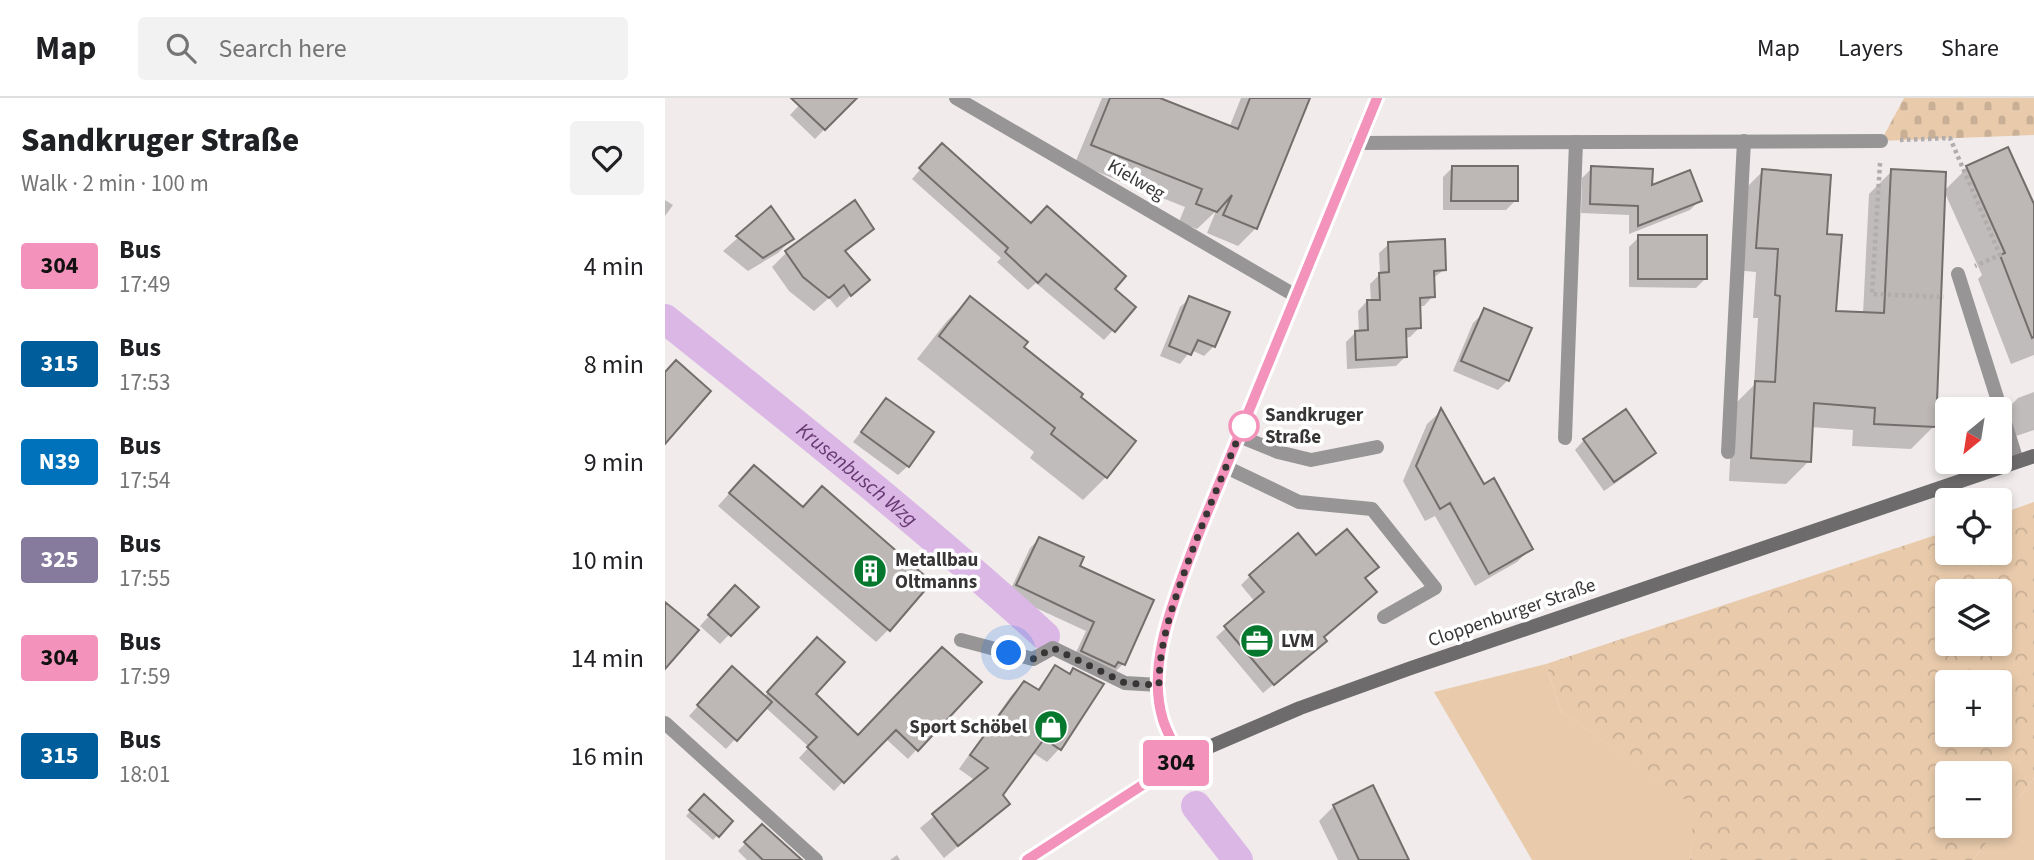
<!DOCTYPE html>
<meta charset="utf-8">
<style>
body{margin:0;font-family:"Source Sans 3",sans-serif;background:#f2f2f2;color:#202124;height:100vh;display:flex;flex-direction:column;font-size:26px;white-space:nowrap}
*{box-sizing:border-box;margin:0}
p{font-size:23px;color:#757577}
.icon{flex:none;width:38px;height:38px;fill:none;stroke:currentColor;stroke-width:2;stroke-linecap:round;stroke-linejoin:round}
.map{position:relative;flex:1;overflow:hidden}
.panel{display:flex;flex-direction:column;background:#fff;width:665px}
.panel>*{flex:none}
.badge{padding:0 14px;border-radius:5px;font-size:24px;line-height:46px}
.needle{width:46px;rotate:210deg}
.controls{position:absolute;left:1270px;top:299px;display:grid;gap:14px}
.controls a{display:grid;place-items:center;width:77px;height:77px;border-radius:7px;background:#fff;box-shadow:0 4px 10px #0003;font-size:35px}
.you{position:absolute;width:35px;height:35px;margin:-18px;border:5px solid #fff;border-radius:50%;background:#1a73e8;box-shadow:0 0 0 10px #1a73e833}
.map>.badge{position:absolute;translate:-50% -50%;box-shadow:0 0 0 4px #fff}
.round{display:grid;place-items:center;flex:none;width:74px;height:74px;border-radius:7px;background:#f2f2f2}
.summary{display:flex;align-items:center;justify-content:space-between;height:119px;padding:0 21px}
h1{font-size:33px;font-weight:800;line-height:52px}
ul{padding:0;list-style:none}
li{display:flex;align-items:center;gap:21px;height:98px;padding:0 21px}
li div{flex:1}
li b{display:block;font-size:26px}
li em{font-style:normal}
li .badge{min-width:77px;font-weight:700;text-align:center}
header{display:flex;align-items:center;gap:42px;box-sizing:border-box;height:98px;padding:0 35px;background:#fff;border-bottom:2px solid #e0e0e0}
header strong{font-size:33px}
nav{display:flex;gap:38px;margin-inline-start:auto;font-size:24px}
.search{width:490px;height:63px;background:#f2f2f2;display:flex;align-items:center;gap:18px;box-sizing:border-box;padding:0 24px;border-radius:7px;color:#757577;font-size:26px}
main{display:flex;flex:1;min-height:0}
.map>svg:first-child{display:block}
</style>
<header>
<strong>Map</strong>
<div class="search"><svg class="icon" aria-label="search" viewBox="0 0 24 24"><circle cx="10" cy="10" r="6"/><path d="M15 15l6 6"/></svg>Search here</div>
<nav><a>Map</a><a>Layers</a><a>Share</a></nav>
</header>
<main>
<section class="panel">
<div class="summary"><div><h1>Sandkruger Straße</h1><p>Walk · 2 min · 100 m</p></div><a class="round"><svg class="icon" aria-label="heart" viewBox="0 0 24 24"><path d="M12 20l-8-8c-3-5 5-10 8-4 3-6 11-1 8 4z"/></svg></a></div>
<ul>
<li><span class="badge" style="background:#f393bc;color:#111">304</span><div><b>Bus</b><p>17:49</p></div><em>4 min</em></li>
<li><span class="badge" style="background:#005d9c;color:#fff">315</span><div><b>Bus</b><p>17:53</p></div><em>8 min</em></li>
<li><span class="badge" style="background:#0072bc;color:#fff">N39</span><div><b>Bus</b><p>17:54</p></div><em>9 min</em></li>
<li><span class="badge" style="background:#867b9d;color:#fff">325</span><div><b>Bus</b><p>17:55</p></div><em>10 min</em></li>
<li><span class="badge" style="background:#f393bc;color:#111">304</span><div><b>Bus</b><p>17:59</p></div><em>14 min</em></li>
<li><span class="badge" style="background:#005d9c;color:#fff">315</span><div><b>Bus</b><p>18:01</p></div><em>16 min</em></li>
</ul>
</section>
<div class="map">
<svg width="1369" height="762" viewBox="0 0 1369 762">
<defs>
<pattern id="forest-crowns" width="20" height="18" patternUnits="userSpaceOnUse" patternTransform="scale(1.75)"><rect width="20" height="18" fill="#e9cbac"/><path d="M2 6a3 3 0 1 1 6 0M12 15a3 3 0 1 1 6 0" fill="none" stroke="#c9af95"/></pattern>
<pattern id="cemetery-stones" width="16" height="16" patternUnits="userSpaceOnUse" patternTransform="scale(1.75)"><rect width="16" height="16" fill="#e9cbac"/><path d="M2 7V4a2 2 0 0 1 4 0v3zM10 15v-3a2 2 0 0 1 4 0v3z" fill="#c9af95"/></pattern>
</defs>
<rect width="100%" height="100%" fill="#f1ebeb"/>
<path fill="#e9cbac" d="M881 566 896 613 1030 708 1025 762H867L769 594Z
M1369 680V762H1308Z"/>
<path fill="url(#forest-crowns)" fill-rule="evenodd" d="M1369 404V680L1335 726V676H1283V728H1334L1308 762H1025L1029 708 896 613 881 566 1283 433V455H1335V416ZM1283 494H1335V546H1283ZM1283 584H1335V637H1283Z"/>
<path fill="url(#cemetery-stones)" d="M1239 0H1369V37L1216 43Z"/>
<path fill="#0003" d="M141 0H189L150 41 125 17Z
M437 0H491L564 30 576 0H645L591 130 573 148 542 135 551 113 532 131 514 124 520 109 410 65Z
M268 57 366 127 468 210 439 242 371 185 363 192 332 164 336 160 247 81Z
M787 70 851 102 841 112H778V79Z
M927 70 985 90 1035 102 1025 112 964 136V117L916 115 917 80Z
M1302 70 1369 110V257L1346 266 1313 181 1317 177 1279 93Z
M1098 73 1160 137 1169 214 1198 216 1204 96 1227 73 1269 328 1246 351 1187 348 1188 332 1146 329 1144 363 1121 386 1064 383 1068 308 1089 287 1093 220H1088L1091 174 1069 172 1075 96Z
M0 102 8 107 0 118Z
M190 105 207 131 179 155 188 195 172 210 164 200 149 213 124 193 107 169 121 155Z
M106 111 127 141 113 155 83 173 58 153Z
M974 139 1041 180 1031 190 964 189V149Z
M724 146 780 171 767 181 768 198 759 208H753L754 230 745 239 740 240V259L731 268 682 271 681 244 690 235H694L693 213 702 203H706L705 186 715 176 714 155Z
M305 200 413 299 469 343 441 379 418 402 365 360 369 354 252 261 282 223Z
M525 200 549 248 539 258 526 252 515 266 495 258 515 209Z
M818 215 864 231 843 282 833 292 788 273 808 225Z
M1369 294V332L1348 339 1339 314 1353 300Z
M221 302 243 368 233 377 188 344Z
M776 313 818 389 866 450 852 464 810 488 770 418 760 423 738 383 762 326Z
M919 342 989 355 979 365 939 393 910 352Z
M77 381 223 532 211 544 53 408Z
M374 441 413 469 458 566 449 575 407 563 421 533 343 497 365 450Z
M651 460 699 481 650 552 598 595 551 539 590 504 576 487 585 478Z
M61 499 91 509 55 546 35 528Z
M142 551 149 596 193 640 277 551 252 651 243 661 220 640 169 693 134 660 144 649 100 609 61 651 24 618 58 580 99 599Z
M390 569 403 577 408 572 437 586 394 651 382 664 367 654 336 697 343 706 279 760 255 730 311 683 294 671 346 598 359 585 371 593Z
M39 698 66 723 48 742 21 718Z
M669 708 742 762H673L654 723Z
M97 728 135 762H82L73 753Z
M232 757 235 762H225Z"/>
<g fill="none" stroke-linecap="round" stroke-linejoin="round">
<g stroke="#dbb7e5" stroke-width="30">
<path id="s1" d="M0 221C129 324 258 427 380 538"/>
<path d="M531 708 573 762"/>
</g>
</g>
<path fill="#bdb8b6" stroke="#736e6c" stroke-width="2" d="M126 0H192L160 32Z
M445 0H495L573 31 585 0H645L592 131 558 117 567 97 552 114 531 106 537 91 426 47Z
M277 45 366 125 382 108 461 178 450 191 471 209 450 234 381 176 373 185 340 154 343 150 254 70Z
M1343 49 1369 106V239L1367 240 1335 157 1340 155 1301 68Z
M787 68H853V103H786Z
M926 68 988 71 987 87 1025 72 1037 103 973 128V108L925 106Z
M1097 71 1166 77 1162 136 1177 137 1171 213 1219 215 1226 71 1281 74 1271 329 1209 326 1210 310 1149 305 1146 364 1086 360 1090 283 1110 284 1115 198 1110 197 1113 151 1091 150Z
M190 102 209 131 180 153 205 182 186 198 179 187 164 200 138 179 120 153Z
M106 108 129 141 98 160 71 138Z
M973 137H1042V181H973Z
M780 141 781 172 769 173 770 199 755 200 756 230 741 231 742 259 691 262 690 233 703 232 702 202H715L714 175 724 174 723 144Z
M305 198 363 244 359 249 418 296 416 299 471 343 442 380 386 336 390 330 274 238Z
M524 198 565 214 550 249 533 242 526 257 504 248Z
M819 210 867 230 844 283 796 263Z
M11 262 46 293 0 346V274Z
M221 300 269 334 244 369 196 334Z
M776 310 819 386 829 380 868 451 824 476 785 405 775 411 751 368Z
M961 311 991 355 949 384 918 341Z
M89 367 138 409 157 388 267 484 225 533 64 395Z
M682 431 714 469 700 480 712 494 659 539 662 543 609 587 559 528 599 494 584 477 633 435 651 457Z
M374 439 419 459 415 468 489 502 460 567 453 564 450 569 416 553 429 524 351 487Z
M70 487 94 509 66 538 43 517Z
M0 504 34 532 0 571Z
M152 539 180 564 151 596 193 637 277 549 317 584 253 653 231 632 179 685 142 649 152 639 102 594Z
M390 567 405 576 408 570 439 586 396 652 379 641 338 697 345 706 293 748 267 716 323 670 305 657 359 583 374 592Z
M67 568 107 604 72 643 32 607Z
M708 687 744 762H694L668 707Z
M39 696 68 723 54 739 24 712Z
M97 726 137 762H98L79 744Z"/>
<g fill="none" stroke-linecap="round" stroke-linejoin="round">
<path stroke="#b2adad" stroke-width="4.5" stroke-dasharray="3.5 3.5" stroke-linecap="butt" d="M1235 42 1285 40 1335 157 1310 168
M1215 65 1207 196 1279 199"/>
<path stroke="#979596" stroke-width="14" d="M1293 176 1352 363
M574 338 613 354 646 362 712 349
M900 340 911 44
M1063 354 1079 43
M561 369 634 404 707 411 770 490 719 519
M296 542 368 561 388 550 460 585 494 587
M0 625 151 762"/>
<path stroke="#979596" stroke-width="14" d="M291 0 631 198
M692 45 1216 43"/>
<path stroke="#979596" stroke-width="14" d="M516 661C510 648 502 635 498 621 481 564 512 495 531 442L712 0"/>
<path stroke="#6e6b6d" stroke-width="14" d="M362 762 516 661 635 610 746 570 1369 358"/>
</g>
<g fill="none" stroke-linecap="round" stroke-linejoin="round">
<g stroke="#fff" stroke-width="16">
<path id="line" d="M362 762 516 662C510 648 502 635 498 622 480 564 512 495 531 442L712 0"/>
</g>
<use href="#line" stroke="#f393bc" stroke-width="10"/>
<path stroke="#383535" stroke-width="7" stroke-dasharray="0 12.6" d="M344 555 368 561 388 550 460 585 494 587C494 545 508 506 522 467 540 418 561 369 581 321L579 328"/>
</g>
<defs>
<g id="building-disc" transform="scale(1.75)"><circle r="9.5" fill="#06782d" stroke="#fff"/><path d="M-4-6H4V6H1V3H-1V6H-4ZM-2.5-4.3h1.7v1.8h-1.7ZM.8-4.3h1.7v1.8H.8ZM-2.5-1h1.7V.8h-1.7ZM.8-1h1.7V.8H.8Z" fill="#fff"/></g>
<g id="office-disc" transform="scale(1.75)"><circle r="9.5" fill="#06782d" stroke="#fff"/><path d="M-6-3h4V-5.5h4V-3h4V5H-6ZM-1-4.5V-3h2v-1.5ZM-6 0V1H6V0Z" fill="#fff"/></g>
<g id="shop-disc" transform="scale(1.75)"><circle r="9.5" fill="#06782d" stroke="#fff"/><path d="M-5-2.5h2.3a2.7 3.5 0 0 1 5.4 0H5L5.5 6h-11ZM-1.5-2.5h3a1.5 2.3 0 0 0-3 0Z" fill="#fff"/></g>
</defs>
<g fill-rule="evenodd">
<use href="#building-disc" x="205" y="473"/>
<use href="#office-disc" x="592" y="543"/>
<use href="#shop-disc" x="386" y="629"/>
</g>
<circle fill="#fff" stroke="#f393bc" stroke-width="3.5" cx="579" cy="328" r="14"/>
<g text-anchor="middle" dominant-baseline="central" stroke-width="7" stroke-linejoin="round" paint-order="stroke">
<g font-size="19" fill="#383535" stroke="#fff">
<text transform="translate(471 82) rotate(30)">Kielweg</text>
<text transform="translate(847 515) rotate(-19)">Cloppenburger Straße</text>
</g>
<g font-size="19" font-weight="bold" fill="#383535" stroke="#fff" text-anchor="start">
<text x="600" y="317">Sandkruger<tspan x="600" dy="22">Straße</tspan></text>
</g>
<g font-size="19" font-weight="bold" fill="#383535" stroke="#fff" text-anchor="start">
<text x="230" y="462">Metallbau<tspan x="230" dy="22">Oltmanns</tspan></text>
<text x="616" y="543">LVM</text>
<text x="362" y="629" text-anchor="end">Sport Schöbel</text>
</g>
<g font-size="21" font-style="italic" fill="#663972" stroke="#fff">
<text stroke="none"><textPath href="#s1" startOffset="247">Krusenbusch Wzg</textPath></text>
</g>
</g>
</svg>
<div class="controls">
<a><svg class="needle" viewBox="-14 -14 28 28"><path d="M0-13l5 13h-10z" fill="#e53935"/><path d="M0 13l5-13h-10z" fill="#757577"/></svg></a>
<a><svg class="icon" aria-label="locate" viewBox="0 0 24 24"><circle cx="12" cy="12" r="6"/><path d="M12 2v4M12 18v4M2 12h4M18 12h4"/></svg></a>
<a><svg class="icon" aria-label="layers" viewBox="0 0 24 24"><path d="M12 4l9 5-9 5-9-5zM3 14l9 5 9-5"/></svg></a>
<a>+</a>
<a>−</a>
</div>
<div class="you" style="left:344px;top:555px"></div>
<b class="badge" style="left:511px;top:665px;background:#f393bc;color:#111">304</b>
</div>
</main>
